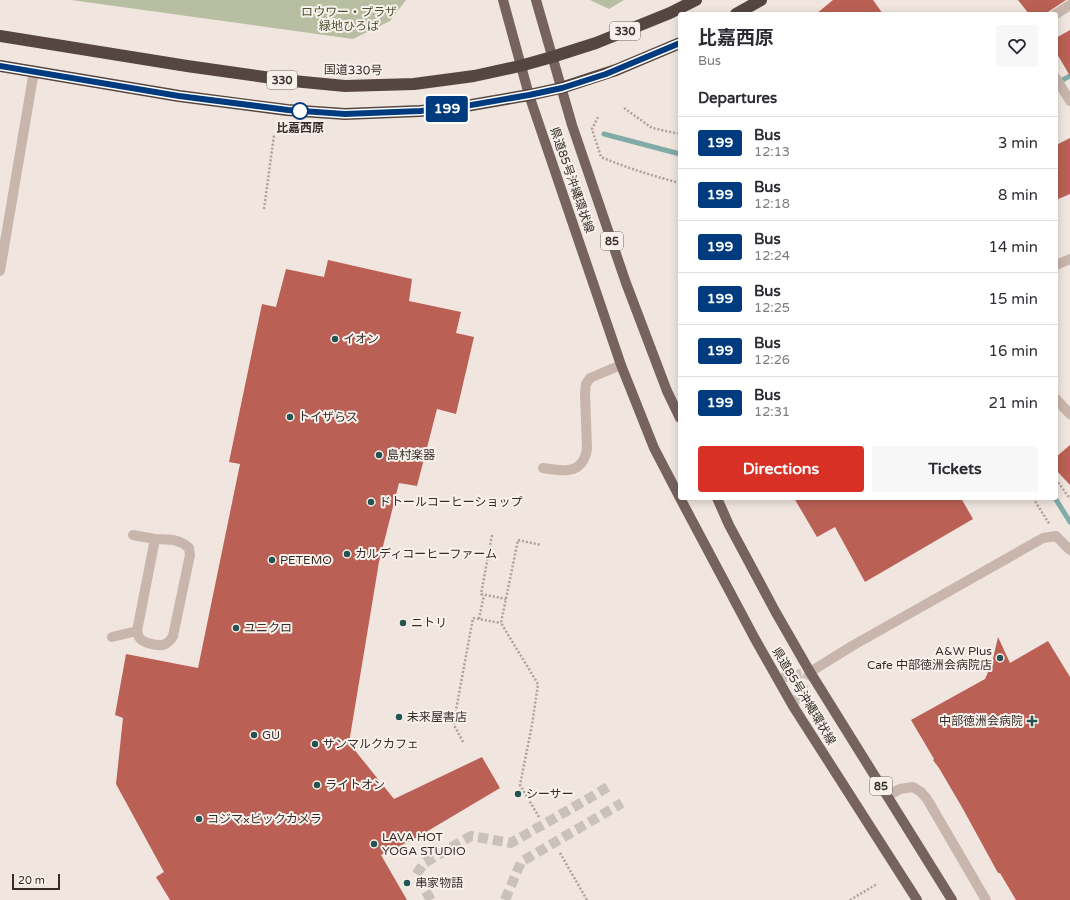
<!DOCTYPE html>
<meta charset="utf-8">
<style>
body{margin:0;font-family:"Varela Round","Noto Sans JP",sans-serif;background:#f7f7f7;color:#2b2b33;height:100vh;display:flex;flex-direction:column;font-size:15px;white-space:nowrap}
*{box-sizing:border-box;margin:0}
p{font-size:13px;color:#7c7c81}
.icon{flex:none;width:22px;height:22px;fill:none;stroke:currentColor;stroke-width:2;stroke-linecap:round;stroke-linejoin:round}
.map{position:relative;flex:1;overflow:hidden}
.sheet{position:absolute;left:678px;top:12px;width:380px;height:488px;display:flex;flex-direction:column;background:#fff;border-radius:4px;box-shadow:0 2px 10px #0003}
.sheet>*{flex:none}
.badge{padding:0 8px;border-radius:3px;font-size:14px;line-height:26px}
.scale{position:absolute;left:12px;bottom:10px;width:48px;box-sizing:border-box;padding-left:4px;border:2px solid #362d2a;border-top:0;font-size:11px;line-height:14px;white-space:nowrap;color:#362d2a;-webkit-text-stroke:3px #f8f1eb;paint-order:stroke}
.map>.badge{position:absolute;translate:-50% -50%;box-shadow:0 0 0 2px #fff}
h2{padding:0 20px;font-size:15px;line-height:36px}
.round{display:grid;place-items:center;flex:none;width:42px;height:42px;border-radius:4px;background:#f7f7f7}
.overview{display:flex;align-items:center;justify-content:space-between;height:68px;padding:0 20px}
h1{font-size:19px;font-weight:700;line-height:30px}
.cta{display:flex;gap:8px;margin-top:auto;padding:8px 20px}
.cta a{flex:1;height:46px;border-radius:4px;background:#d93025;color:#fff;font-size:16px;font-weight:700;line-height:46px;text-align:center}
.cta a+a{background:#f7f7f7;color:#2b2b33}
ul{padding:0;list-style:none}
li{display:flex;align-items:center;gap:12px;height:52px;padding:0 20px;border-top:1px solid #e1e1e2}
li div{flex:1}
li b{display:block;font-size:15px}
li em{font-style:normal}
li .badge{min-width:44px;font-weight:700;text-align:center}
.map>svg:first-child{display:block}
</style>
<div class="map">
<svg width="1070" height="900" viewBox="0 0 1070 900">
<rect width="100%" height="100%" fill="#f0e6df"/>
<path fill="#b8bea1" d="M71 0H406L390 21 353 39Z
M590 0H624L609 9Z"/>
<g fill="none" stroke-linecap="round" stroke-linejoin="round">
<path stroke="#81aba7" stroke-width="5" d="M1057 83 1070 76
M604 134 680 154
M1055 498 1070 522"/>
</g>
<path fill="#ba6054" d="M833 0H873L883 14H816Z
M1018 0H1066L1045 14H1029Z
M1070 30V76L1056 52V38Z
M1070 138V194L1056 200V145Z
M328 260 412 279 409 301 461 312 456 333 474 337 456 414 437 409 417 486 399 483 379 562 349 743 394 799 482 757 500 788 416 838 381 855 407 900H170L156 877 164 872 116 784 123 718 115 715 126 654 198 668 240 464 229 462 262 304 276 307 286 269 324 277Z
M1070 445V485L1056 470V457Z
M794 498H961L973 519 865 582 835 527 817 537Z
M998 637 1010 663 1048 641 1070 677V900H1016L1000 873H998L963 809 939 768 933 760 934 759 911 720 985 679 992 663Z"/>
<g fill="none" stroke-linecap="round" stroke-linejoin="round">
<path stroke="#cbc1bb" stroke-width="10" stroke-dasharray="10 5" stroke-linecap="butt" d="M777 679 810 672
M793 706 810 672
M431 900 416 875 424 863 471 836 511 843 593 796 611 785
M505 900 521 862 622 803"/>
<path stroke="#b39f97" stroke-width="2.5" stroke-dasharray="2 2" stroke-linecap="butt" d="M624 108 652 128 680 134
M598 117 592 129 601 157C627 168 653 176 680 183
M264 209 274 135
M1056 479 1070 499
M1033 498 1050 525
M492 535 481 594 506 599
M479 619 484 595
M463 742 454 725V721L473 618 501 623
M539 817 520 785 532 725 538 684 501 623 518 540 541 545
M560 853 587 900
M850 900 877 884"/>
<path stroke="#c8b5ac" stroke-width="10" d="M1056 14 1070 5
M1056 78 1070 101
M1056 265 1070 259
M0 271 34 71
M1056 399 1070 414
M543 468C556 470 577 475 584 459 586 456 586 452 587 449L585 393 586 384 590 378 621 365
M133 535 155 539
M155 539C168 540 179 538 189 548L190 555 173 636C171 640 168 643 163 645 157 646 142 643 139 637 138 635 138 633 137 631Z
M112 637 137 631
M810 672 852 646 1043 538 1056 536 1070 550
M887 796 900 789 913 787 921 792 927 799 986 900"/>
<path stroke="#77635d" stroke-width="10" d="M503 0 529 95 621 365 654 448 680 498
M536 0 572 125 626 283 667 391 680 418
M680 498 755 639 793 706 917 900
M717 498 729 525 775 611 810 672 952 900"/>
<path stroke="#564642" stroke-width="12" d="M736 14 761 0
M0 36 187 66 293 81 345 86 414 84 474 76 520 66 552 57 596 43 670 13 696 0
M0 66 179 96 287 110 345 114 420 111 454 108 529 95 561 88 616 70 680 43"/>
</g>
<g fill="none" stroke-linecap="round" stroke-linejoin="round">
<g stroke="#fff" stroke-width="9">
<path id="line" d="M0 66 179 96 288 110 345 114 420 111 454 108 529 95 562 88 606 74 680 43"/>
</g>
<use href="#line" stroke="#003b80" stroke-width="6"/>
</g>
<circle fill="#fff" stroke="#003b80" stroke-width="2" cx="300" cy="111" r="8"/>
<g fill="#245451" stroke="#f8f1eb" stroke-width="1.5">
<circle cx="335" cy="339" r="4"/>
<circle cx="290" cy="417" r="4"/>
<circle cx="379" cy="455" r="4"/>
<circle cx="371" cy="502" r="4"/>
<circle cx="347" cy="554" r="4"/>
<circle cx="272" cy="560" r="4"/>
<circle cx="403" cy="623" r="4"/>
<circle cx="236" cy="628" r="4"/>
<circle cx="1000" cy="658" r="4"/>
<circle cx="399" cy="717" r="4"/>
<path d="M1030 715h4v4h4v4h-4v4h-4v-4h-4v-4h4z"/>
<circle cx="254" cy="735" r="4"/>
<circle cx="315" cy="744" r="4"/>
<circle cx="317" cy="785" r="4"/>
<circle cx="518" cy="794" r="4"/>
<circle cx="199" cy="819" r="4"/>
<circle cx="374" cy="844" r="4"/>
<circle cx="407" cy="883" r="4"/>
</g>
<g text-anchor="middle" dominant-baseline="central" stroke-width="4" stroke-linejoin="round" paint-order="stroke">
<g fill="#f8f1eb" stroke="#706864" stroke-width="1">
<rect x="610" y="22" width="30" height="18" rx="3"/>
<rect x="267" y="71" width="30" height="18" rx="3"/>
<rect x="601" y="232" width="22" height="18" rx="3"/>
<rect x="870" y="777" width="22" height="18" rx="3"/>
</g>
<g font-size="11" font-weight="bold" fill="#362d2a">
<text x="625" y="31">330</text>
<text x="282" y="80">330</text>
<text x="612" y="241">85</text>
<text x="881" y="786">85</text>
</g>
<g font-size="12" fill="#4a5231" stroke="#f8f1eb">
<text x="349" y="12">ロウワー・プラザ<tspan x="349" dy="14">緑地ひろば</tspan></text>
</g>
<g font-size="12" fill="#362d2a" stroke="#f8f1eb">
<text transform="translate(353 70) rotate(1)">国道330号</text>
<text transform="translate(572 180) rotate(71)">県道85号沖縄環状線</text>
<text transform="translate(804 696) rotate(59)">県道85号沖縄環状線</text>
</g>
<g font-size="12" font-weight="bold" fill="#362d2a" stroke="#f8f1eb">
<text x="300" y="128">比嘉西原</text>
</g>
<g font-size="12" fill="#362d2a" stroke="#f8f1eb" text-anchor="start">
<text x="343" y="339">イオン</text>
<text x="298" y="417">トイザらス</text>
<text x="387" y="455">島村楽器</text>
<text x="379" y="502">ドトールコーヒーショップ</text>
<text x="355" y="554">カルディコーヒーファーム</text>
<text x="280" y="560">PETEMO</text>
<text x="411" y="623">ニトリ</text>
<text x="244" y="628">ユニクロ</text>
<text x="992" y="651" text-anchor="end">A&amp;W Plus<tspan x="992" dy="14">Cafe 中部徳洲会病院店</tspan></text>
<text x="407" y="717">未来屋書店</text>
<text x="1023" y="721" text-anchor="end">中部徳洲会病院</text>
<text x="262" y="735">GU</text>
<text x="323" y="744">サンマルクカフェ</text>
<text x="325" y="785">ライトオン</text>
<text x="526" y="794">シーサー</text>
<text x="207" y="819">コジマ×ビックカメラ</text>
<text x="382" y="837">LAVA HOT<tspan x="382" dy="14">YOGA STUDIO</tspan></text>
<text x="415" y="883">串家物語</text>
</g>
</g>
</svg>
<div class="scale">20 m</div>
<b class="badge" style="left:447px;top:109px;background:#003b80;color:#fff">199</b>
<section class="sheet">
<div class="overview"><div><h1>比嘉西原</h1><p>Bus</p></div><a class="round"><svg class="icon" aria-label="heart" viewBox="0 0 24 24"><path d="M12 20l-8-8c-3-5 5-10 8-4 3-6 11-1 8 4z"/></svg></a></div>
<h2>Departures</h2>
<ul>
<li><span class="badge" style="background:#003b80;color:#fff">199</span><div><b>Bus</b><p>12:13</p></div><em>3 min</em></li>
<li><span class="badge" style="background:#003b80;color:#fff">199</span><div><b>Bus</b><p>12:18</p></div><em>8 min</em></li>
<li><span class="badge" style="background:#003b80;color:#fff">199</span><div><b>Bus</b><p>12:24</p></div><em>14 min</em></li>
<li><span class="badge" style="background:#003b80;color:#fff">199</span><div><b>Bus</b><p>12:25</p></div><em>15 min</em></li>
<li><span class="badge" style="background:#003b80;color:#fff">199</span><div><b>Bus</b><p>12:26</p></div><em>16 min</em></li>
<li><span class="badge" style="background:#003b80;color:#fff">199</span><div><b>Bus</b><p>12:31</p></div><em>21 min</em></li>
</ul>
<div class="cta"><a>Directions</a><a>Tickets</a></div>
</section>
</div>
